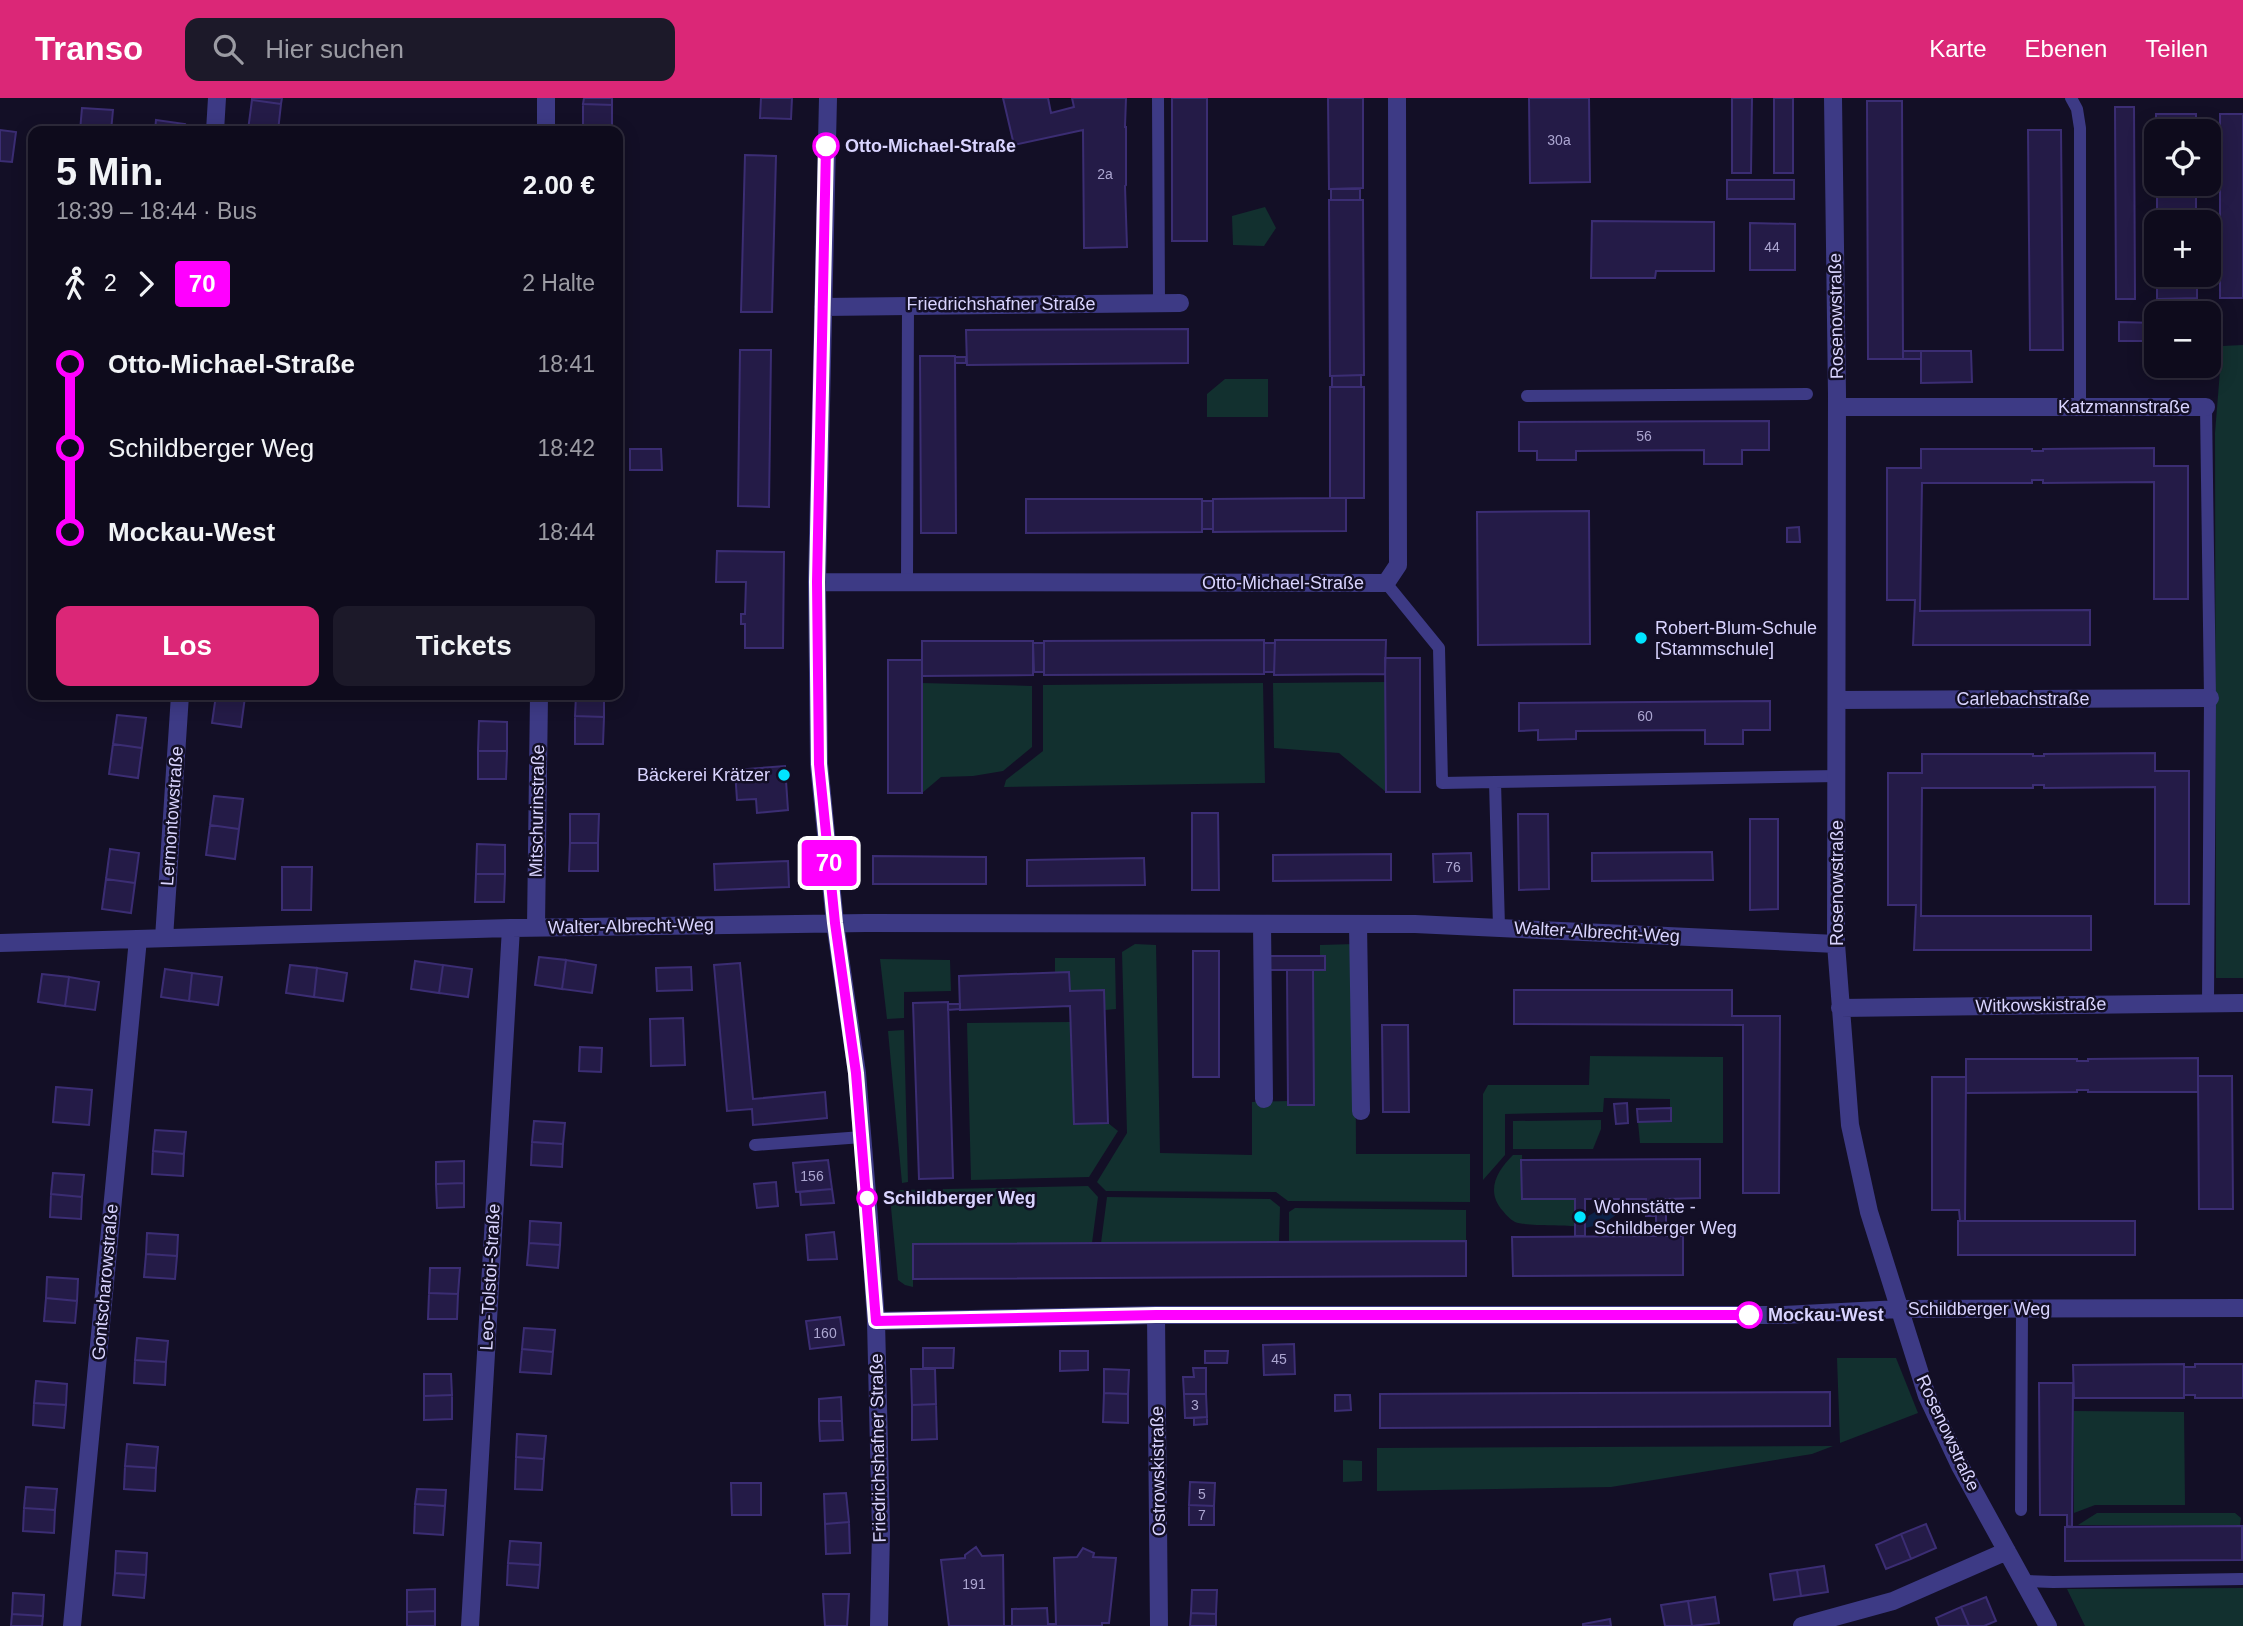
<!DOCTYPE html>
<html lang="de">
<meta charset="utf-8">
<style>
body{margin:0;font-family:Arial,sans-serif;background:#1c1929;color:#f1f3f6;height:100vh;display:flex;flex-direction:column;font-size:26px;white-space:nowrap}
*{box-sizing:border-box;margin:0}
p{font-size:23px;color:#9b9ba3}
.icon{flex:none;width:38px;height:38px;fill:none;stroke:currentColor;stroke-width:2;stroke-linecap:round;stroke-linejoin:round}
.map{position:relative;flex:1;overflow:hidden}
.drawer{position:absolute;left:28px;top:28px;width:595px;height:574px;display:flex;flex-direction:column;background:#0e0b1c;border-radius:14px;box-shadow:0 4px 18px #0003,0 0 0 2px #2e2b3b}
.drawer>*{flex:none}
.badge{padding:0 14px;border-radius:5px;font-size:24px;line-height:46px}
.controls{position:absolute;left:2144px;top:21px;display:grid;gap:14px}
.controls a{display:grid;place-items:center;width:77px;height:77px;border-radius:14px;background:#0e0b1c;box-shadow:0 4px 18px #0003,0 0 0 2px #2e2b3b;font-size:35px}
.map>.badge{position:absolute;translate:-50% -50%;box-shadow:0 0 0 4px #fff}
.legs{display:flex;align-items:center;gap:10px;height:77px;padding:0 28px;font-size:23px}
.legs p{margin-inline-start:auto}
.overview{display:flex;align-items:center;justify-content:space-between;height:119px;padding:0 28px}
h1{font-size:38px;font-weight:800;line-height:52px}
.cta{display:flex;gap:14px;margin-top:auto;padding:14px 28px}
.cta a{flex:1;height:80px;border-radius:14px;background:#db2777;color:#fff;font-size:28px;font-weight:800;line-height:80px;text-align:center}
.cta a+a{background:#1c1929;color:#f1f3f6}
ul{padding:0 28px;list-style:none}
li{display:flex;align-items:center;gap:24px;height:84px;font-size:26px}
li i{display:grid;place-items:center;width:10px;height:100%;margin:0 9px;background:currentColor}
li i::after{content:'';width:18px;height:18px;margin:-9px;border:5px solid;border-radius:50%;background:#0e0b1c}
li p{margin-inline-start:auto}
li:first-child i{background:linear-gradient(#0000 50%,currentColor 0)}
li:last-child i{background:linear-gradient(currentColor 50%,#0000 0)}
header{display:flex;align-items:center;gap:42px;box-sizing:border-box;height:98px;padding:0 35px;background:#db2777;color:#fff}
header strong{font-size:33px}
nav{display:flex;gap:38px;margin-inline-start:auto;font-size:24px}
.search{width:490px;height:63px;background:#1c1929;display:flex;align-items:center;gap:18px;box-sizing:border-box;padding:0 24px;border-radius:14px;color:#9b9ba3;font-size:26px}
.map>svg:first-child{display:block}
</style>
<header>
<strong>Transo</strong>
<div class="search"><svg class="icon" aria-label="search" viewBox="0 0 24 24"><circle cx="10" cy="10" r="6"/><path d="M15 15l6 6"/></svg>Hier suchen</div>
<nav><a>Karte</a><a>Ebenen</a><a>Teilen</a></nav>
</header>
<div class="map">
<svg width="2243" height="1528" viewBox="0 0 2243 1528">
<rect width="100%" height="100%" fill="#130f26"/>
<path fill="#12302f" d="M1265 109 1276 130 1264 148 1233 147 1232 118Z
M2243 247V880H2216L2215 335 2222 248Z
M1225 281H1268V319H1207V296Z
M1386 584V694L1339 655 1274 650 1273 585Z
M922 585 1032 588V649L1003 673 973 678 941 679 922 695Z
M1263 585 1265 685 1004 689 1006 682 1043 653V587Z
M1135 846 1156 847 1160 1055 1252 1057V1004L1288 1003V1007L1314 1006 1313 872H1325V858H1320V847L1355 846 1356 1056H1470V1104L1288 1103 1276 1094 1106 1093 1097 1084 1127 1035 1122 854Z
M1055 860H1115L1116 911 1105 912 1104 892 1070 893 1055 875Z
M880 861 950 862 951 893 904 894V920L887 921Z
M1071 924 1074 1025H1108L1118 1033 1089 1079 971 1082 967 925Z
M904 932 908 1084 902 1085 888 933Z
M1590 958 1723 959V1045H1640L1638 1024 1670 1023V1001L1604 1000 1603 1014 1505 1016V1057L1483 1082V996L1488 987H1589Z
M1601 1022V1031L1593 1051H1513V1023Z
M1513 1057H1522V1101H1575V1128C1562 1127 1525 1128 1515 1124 1511 1122 1506 1117 1503 1113 1485 1093 1497 1073 1513 1057Z
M1088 1088 1098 1099 1092 1145 913 1146V1189L905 1187 898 1182 890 1099 896 1097 900 1092Z
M1107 1099 1270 1101 1280 1109 1279 1144 1101 1145Z
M1295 1110 1466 1112V1143L1289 1144V1114Z
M1837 1260H1896L1918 1315 1840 1345Z
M2074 1313 2184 1314 2185 1407H2095L2074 1415Z
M1833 1348 1812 1356 1611 1389 1377 1393V1350Z
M1343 1362 1362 1363V1383L1343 1384Z
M2097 1415H2235L2241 1420 2240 1427H2078Z
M2243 1490V1528H2085L2067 1491Z"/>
<path fill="#0c2248" d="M1613 1103 1625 1104C1617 1121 1603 1126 1585 1130V1120Z"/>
<path fill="#241b47" stroke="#3b2d73" stroke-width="2" d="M252 0H282L281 6 252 2Z
M584 0H612V7L583 6Z
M761 0H792L791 21 760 20Z
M1003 0H1048L1051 15 1074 9 1072 0H1126L1125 29H1126V87L1125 88 1127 149 1084 150 1083 32 1014 47Z
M1172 0H1207V143H1172Z
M1328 0H1363V90L1329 91Z
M1529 0H1589L1590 84 1530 85Z
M1732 0H1752L1751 75H1732Z
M1774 0H1793V75H1774Z
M252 2 281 6 278 33 248 32Z
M1867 3H1902L1903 261H1868Z
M583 6 612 7V33H583Z
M2115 9H2134L2135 201H2116Z
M82 10 113 12 111 33H80Z
M2156 16H2196V33H2156Z
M2220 16H2243V200H2220Z
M156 22 185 26 184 33H155Z
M0 32 16 34 12 64 0 63Z
M2028 32H2061L2063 252H2030Z
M745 57 776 58 772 214H741Z
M1727 82H1794V101H1727Z
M2157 86H2196V124H2157Z
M1331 91H1360V102H1331Z
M1329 102H1363L1364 277 1330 278Z
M1592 123 1714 124V173H1656L1655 180H1591Z
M1750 125 1795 126V172H1750Z
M2157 177H2197V200L2157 201Z
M2119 224 2156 225V243H2119Z
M1188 231V265L967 267 966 232Z
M740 252H771L769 409 738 408Z
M1903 253H1921V261H1903Z
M1921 253H1971L1972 284 1921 285Z
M920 258H955L956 435H921Z
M955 259H966V265H955Z
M1361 277V289H1332V278Z
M1330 289H1364V400H1330Z
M1769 323V352H1742V366H1704V352L1576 353V362H1537V353H1519V324Z
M2154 350V368H2188V501H2154V384L2043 385V382H2032V385H1922L1920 513 2090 512V547H1913L1915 502H1887V370H1921V351H2032V353H2043V351Z
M630 351H661L662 372H630Z
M1330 400H1346V433L1213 434V401Z
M1026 401H1202V434L1026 435Z
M1202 403H1213V431H1202Z
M1589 413 1590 546 1478 547 1477 414Z
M1799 429 1800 444H1787V430Z
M717 453 784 454 783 550H745V526H741V516H745L746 484H716Z
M1264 542V576L1044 577V543Z
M1275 542H1386L1385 576 1274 577Z
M922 543H1033V577L922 578Z
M1033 545H1044V574H1034Z
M1264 545H1275L1274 574H1264Z
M1385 560H1420V694H1386Z
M888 562H922V695H888Z
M216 597 245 599 241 629 212 625Z
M576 597H604V619L575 618Z
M1770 603V632H1743V646H1705V632L1576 633V641L1538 642V632L1519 633V605Z
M117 617 146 620 142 650 113 646Z
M575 618 604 619 603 646H575Z
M479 623 507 624V653H478Z
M113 646 142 650 138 680 109 676Z
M478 653H507L506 681H478Z
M2155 655V673H2189V806H2155V689L2044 690V687H2033V690H1922L1921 818H2091V852H1914L1916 807H1888V675H1922V656H2033V658H2044V656Z
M785 668 788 712 757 715 756 701 737 702 735 672Z
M214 698 243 701 239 731 210 727Z
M1192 715H1218L1219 792H1192Z
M570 716H599L598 745H570Z
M1518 716H1548L1549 791 1519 792Z
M1750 721H1778V811L1750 812Z
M210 727 239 731 235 761 206 757Z
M570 745H598V773H569Z
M477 746 505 747V776H476Z
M110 751 139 755 135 785 106 781Z
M1712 754 1713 782 1592 783V755Z
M1471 755 1472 783 1434 784 1433 756Z
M1391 756V782L1273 783V757Z
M873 758 986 759V786H873Z
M1144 760 1145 787 1027 788V762Z
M788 763 789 789 715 792 714 766Z
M282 769H312L311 812H282Z
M476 776H505L504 804H475Z
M106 781 135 785 131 815 102 811Z
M1193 853H1219V979H1193Z
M1268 858H1325V872H1268Z
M539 859 566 862 562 891 535 887Z
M566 862 596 867 592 895 562 891Z
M415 863 443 867 439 895 411 891Z
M740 865 753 1001 825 994 827 1020 753 1027 752 1011 727 1013 714 867Z
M290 867 317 870 314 899 286 895Z
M443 867 472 871 468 899 439 895Z
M691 869 692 892 657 893 656 870Z
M317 870 347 875 343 903 314 899Z
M165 871 192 875 189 903 161 899Z
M1287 872H1313L1314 1007H1288Z
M1069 874 1070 893 1104 892 1108 1025 1074 1026 1070 908 960 912 959 878Z
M192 875 222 879 218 907 189 903Z
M42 876 69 879 65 908 38 904Z
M69 879 99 884 95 912 65 908Z
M1514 892H1732V918H1780L1779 1095H1743V927L1514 926Z
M948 904 953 1080 919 1081 913 905Z
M948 906H960V911L948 912Z
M683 920 685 967 651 968 650 921Z
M1382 927H1408L1409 1014H1383Z
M580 949 602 950 601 974 579 973Z
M2198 960V994H2088V992H2077V994L1966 995V961H2077V963H2088V961Z
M2198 978H2232L2233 1111H2199Z
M1932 979H1966L1965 1123H1960L1959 1112H1932Z
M56 989 92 992 89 1027 53 1024Z
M1627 1005 1628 1025 1616 1026 1614 1006Z
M1671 1010V1023L1638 1024 1637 1011Z
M534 1023 565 1025 563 1046 532 1044Z
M155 1032 186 1034 184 1056 153 1053Z
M532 1044 563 1046 562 1069 531 1067Z
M153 1053 184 1056 183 1078 152 1076Z
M1700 1061V1100L1666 1101V1138H1683V1177L1513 1178 1512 1139 1656 1138V1118H1646V1101H1585V1138H1575V1101H1522L1521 1062Z
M828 1062 832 1091 796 1094 793 1065Z
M464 1063V1085L436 1086V1064Z
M53 1075 84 1077 82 1099 51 1096Z
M776 1084 778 1108 757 1110 754 1086Z
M464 1085V1109L437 1110 436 1086Z
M832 1091 834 1105 801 1107 800 1094Z
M51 1096 82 1099 81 1121 50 1119Z
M530 1123 561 1125 560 1147 529 1145Z
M1958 1123H2135V1157H1958Z
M834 1134 837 1161 808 1162 806 1137Z
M147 1135 178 1137 177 1158 146 1156Z
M1466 1143V1178L913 1181V1146Z
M529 1145 560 1147 558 1170 527 1167Z
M146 1156 177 1158 175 1181 144 1179Z
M430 1170H460L458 1196 429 1195Z
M47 1179 78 1181 77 1203 46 1200Z
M429 1195 458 1196 457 1221H428Z
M46 1200 77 1203 75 1225 44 1223Z
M840 1219 844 1247 810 1251 806 1223Z
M524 1230 555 1232 553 1254 522 1251Z
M137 1240 168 1243 166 1264 135 1262Z
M1294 1246 1295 1276 1264 1277 1263 1247Z
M923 1250H954L953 1270H923Z
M522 1251 553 1254 551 1276 520 1274Z
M1060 1253H1088V1272L1060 1273Z
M1205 1253H1228L1227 1265H1205Z
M135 1262 166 1264 165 1287 134 1285Z
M2184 1266V1300H2074L2073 1267Z
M2195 1266H2243V1300H2195V1297H2184V1269H2195Z
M1193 1270H1206V1296H1184L1183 1279H1194Z
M911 1271H935L936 1306 912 1307Z
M1104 1271 1129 1272 1128 1296 1104 1295Z
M424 1276H451L452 1297 424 1298Z
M36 1283 67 1286 66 1307 34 1305Z
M2039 1285H2073L2072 1429 2067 1428V1417H2040Z
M1830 1294V1328L1380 1330V1296Z
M1104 1295 1128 1296V1325L1103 1324Z
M1184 1296H1206L1207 1319 1185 1320Z
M452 1297V1321L424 1322V1298Z
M1335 1297H1350L1351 1312 1335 1313Z
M841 1299 842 1323H819V1301Z
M34 1305 66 1307 64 1330 33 1327Z
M936 1306 937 1341 912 1342V1307Z
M1207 1319V1326L1194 1327V1320Z
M819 1323H842L843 1342 820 1343Z
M517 1336 546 1338 544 1361 516 1359Z
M127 1346 158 1349 156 1370 125 1368Z
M516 1359 544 1361 542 1392 515 1391Z
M125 1368 156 1370 155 1393 124 1391Z
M1190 1384 1215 1385 1214 1408 1189 1407Z
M731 1385H761V1417H732Z
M26 1389 57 1391 55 1412 24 1410Z
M417 1391 446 1392 445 1408 415 1406Z
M846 1395 849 1424 825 1426 824 1396Z
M415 1406 445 1408 443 1437 414 1435Z
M1189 1407 1214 1408V1427H1189Z
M24 1410 55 1412 54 1435 23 1433Z
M849 1424 850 1455 826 1456 825 1426Z
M1926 1426 1936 1450 1911 1461 1901 1436Z
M2242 1428V1462L2065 1463V1429Z
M1901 1436 1911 1461 1886 1471 1876 1447Z
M510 1443 541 1445 540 1467 508 1465Z
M976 1449 982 1458 1003 1457 1004 1528H1012V1511L1047 1510 1048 1526H1056L1054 1460 1077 1459 1083 1450 1094 1455 1093 1459 1116 1460 1109 1525H1102V1528H949L941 1462 965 1460V1457Z
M116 1453 147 1455 146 1477 115 1475Z
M508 1465 540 1467 538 1490 507 1487Z
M1824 1468 1828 1494 1801 1498 1797 1472Z
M1797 1472 1801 1498 1774 1502 1770 1476Z
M115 1475 146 1477 144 1500 113 1497Z
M435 1491V1513L407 1514V1492Z
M1192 1492H1217L1216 1516 1191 1515Z
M13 1495 44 1497 43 1518 12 1516Z
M823 1496H849L847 1528H825Z
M1715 1499 1719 1525 1692 1528 1688 1503Z
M1986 1499 1996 1523 1984 1528H1969L1961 1509Z
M1688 1503 1692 1528H1665L1661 1507Z
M1961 1509 1969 1528H1939L1936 1520Z
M435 1513V1528H407V1514Z
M1191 1515 1216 1516V1528H1190Z
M12 1516 43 1518 42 1528H11Z
M1610 1521 1611 1528H1583V1526Z"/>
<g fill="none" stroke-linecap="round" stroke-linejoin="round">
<path stroke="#3d3a85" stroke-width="12" d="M1158 0 1159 205
M2071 0 2077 11 2080 30V309
M1527 298 1807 296
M2206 309 2210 600 2208 905
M907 484 908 207
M1386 485 1439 550 1442 685 1495 684 1499 829
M1495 684 1837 678
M755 1047 862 1039
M2021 1412 2022 1211
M2023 1483 2053 1484 2243 1481"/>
<path stroke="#3d3a85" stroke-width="18" d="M828 0 817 484 819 666 835 825 857 975 869 1120 876 1223 881 1434 879 1528
M1833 0 1837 296 1836 846 1850 1027 1869 1114 1927 1298 1960 1368 2048 1528
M215 33 217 0
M546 33V0
M823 209 1180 205
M1837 309H2206
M817 484 1386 485 1398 467 1397 0
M1837 602 2210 600
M1262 826 1264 1001
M1358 826 1361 1013
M536 829 539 597
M164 840 180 597
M0 845 511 830 866 825 1415 826 1836 846
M1840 910 2243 905
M1156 1217 1159 1528
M876 1223 1156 1217H1784L1899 1211 2243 1210
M72 1528 138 841
M470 1528 511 830
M1802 1528 1893 1503 2007 1453"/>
</g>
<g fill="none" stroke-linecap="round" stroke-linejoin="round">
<g stroke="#fff" stroke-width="16">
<path id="line-1" d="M826 48 817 484 819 666 835 825 856 975 876 1223 1156 1217H1749"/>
</g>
<use href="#line-1" stroke="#f0f" stroke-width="10"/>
</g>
<g fill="#fff" stroke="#f0f" stroke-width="3.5">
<circle cx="826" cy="48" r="12"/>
<circle cx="867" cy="1100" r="9"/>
<circle cx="1749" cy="1217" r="12"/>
</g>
<g fill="#00e5ff" stroke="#130f26" stroke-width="2.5">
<circle cx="1641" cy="540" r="7"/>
<circle cx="784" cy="677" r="7"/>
<circle cx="1580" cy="1119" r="7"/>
</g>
<g text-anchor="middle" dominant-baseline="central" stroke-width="5" stroke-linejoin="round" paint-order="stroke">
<g font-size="14" fill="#aca6d1">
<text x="1559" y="42">30a</text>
<text x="1105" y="76">2a</text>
<text x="1772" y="149">44</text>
<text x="1644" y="338">56</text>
<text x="1645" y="618">60</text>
<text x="1453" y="769">76</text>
<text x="812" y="1078">156</text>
<text x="825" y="1235">160</text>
<text x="1279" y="1261">45</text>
<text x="1195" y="1307">3</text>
<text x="1202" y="1396">5</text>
<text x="1202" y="1417">7</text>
<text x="974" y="1486">191</text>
</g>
<g font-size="18" font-weight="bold" fill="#d9d4ff" stroke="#130f26" text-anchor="start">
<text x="845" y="48">Otto-Michael-Straße</text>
<text x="883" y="1100">Schildberger Weg</text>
<text x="1768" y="1217">Mockau-West</text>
</g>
<g font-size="18" fill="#d9d4ff" stroke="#130f26">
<text x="1001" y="206">Friedrichshafner Straße</text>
<text transform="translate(1836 218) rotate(-91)">Rosenowstraße</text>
<text x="2124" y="309">Katzmannstraße</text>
<text x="1283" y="485">Otto-Michael-Straße</text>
<text x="2023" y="601">Carlebachstraße</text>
<text transform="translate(537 713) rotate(-89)">Mitschurinstraße</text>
<text transform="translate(172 718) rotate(-86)">Lermontowstraße</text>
<text transform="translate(1837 785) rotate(-90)">Rosenowstraße</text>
<text transform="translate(631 828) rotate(-1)">Walter-Albrecht-Weg</text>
<text transform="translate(1597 834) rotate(3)">Walter-Albrecht-Weg</text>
<text transform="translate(2041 907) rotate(-1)">Witkowskistraße</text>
<text transform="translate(490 1179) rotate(-87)">Leo-Tolstoi-Straße</text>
<text transform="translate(105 1184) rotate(-85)">Gontscharowstraße</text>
<text x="1979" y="1211">Schildberger Weg</text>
<text transform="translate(1948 1335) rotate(65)">Rosenowstraße</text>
<text transform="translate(878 1350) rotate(-91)">Friedrichshafner Straße</text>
<text transform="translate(1158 1373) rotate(-91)">Ostrowskistraße</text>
</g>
<g font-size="18" fill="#d9d4ff" stroke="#130f26" text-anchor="start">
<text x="1655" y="530">Robert-Blum-Schule<tspan x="1655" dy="21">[Stammschule]</tspan></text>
<text x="770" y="677" text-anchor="end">Bäckerei Krätzer</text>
<text x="1594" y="1109">Wohnstätte -<tspan x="1594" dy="21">Schildberger Weg</tspan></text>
</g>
</g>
</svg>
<div class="controls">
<a><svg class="icon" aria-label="locate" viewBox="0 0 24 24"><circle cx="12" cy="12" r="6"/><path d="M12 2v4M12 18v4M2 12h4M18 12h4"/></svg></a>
<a>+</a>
<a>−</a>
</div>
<b class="badge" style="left:829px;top:765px;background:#f0f;color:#fff">70</b>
<section class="drawer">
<div class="overview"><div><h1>5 Min.</h1><p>18:39 – 18:44 · Bus</p></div><b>2.00 €</b></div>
<div class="legs"><svg class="icon" aria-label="walk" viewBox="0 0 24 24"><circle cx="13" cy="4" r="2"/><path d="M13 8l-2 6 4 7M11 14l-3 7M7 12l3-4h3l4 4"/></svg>2<svg class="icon" aria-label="forward" viewBox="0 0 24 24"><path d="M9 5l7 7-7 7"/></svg><b class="badge" style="background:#f0f;color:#fff">70</b><p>2 Halte</p></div>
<ul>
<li><i style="color:#f0f"></i><b>Otto-Michael-Straße</b><p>18:41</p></li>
<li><i style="color:#f0f"></i><span>Schildberger Weg</span><p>18:42</p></li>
<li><i style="color:#f0f"></i><b>Mockau-West</b><p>18:44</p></li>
</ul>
<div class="cta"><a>Los</a><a>Tickets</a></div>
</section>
</div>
